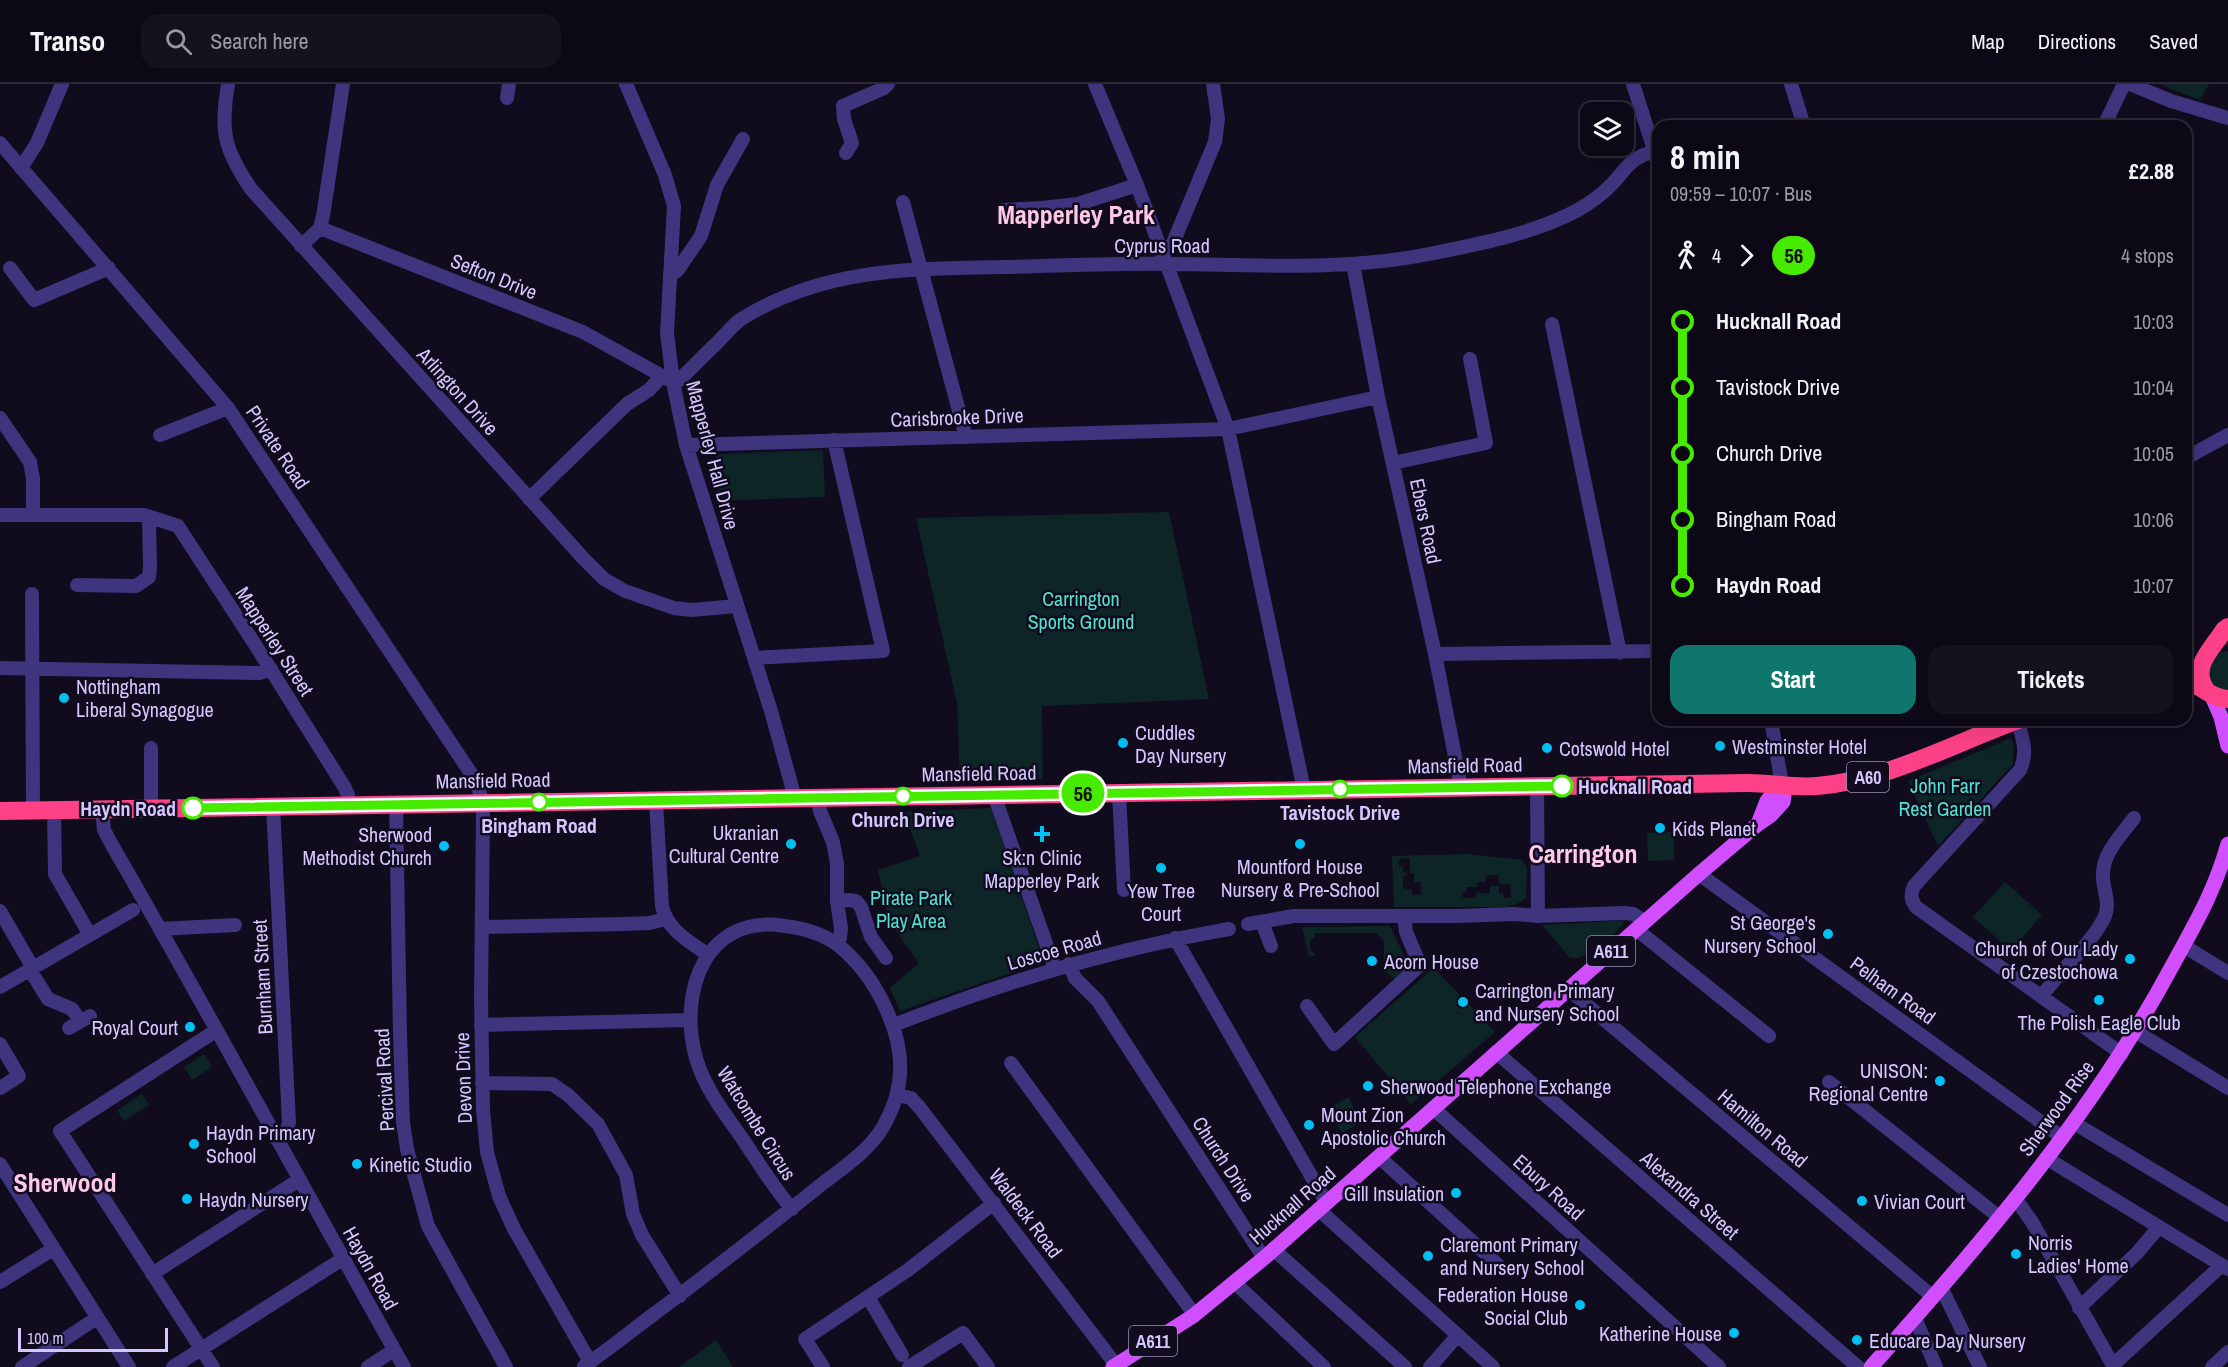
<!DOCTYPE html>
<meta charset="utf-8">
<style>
body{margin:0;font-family:"Archivo Narrow",sans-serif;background:#15111f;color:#f1f3f6;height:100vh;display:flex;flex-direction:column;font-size:22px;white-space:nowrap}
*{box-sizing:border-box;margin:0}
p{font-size:20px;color:#9a9aa1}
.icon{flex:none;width:33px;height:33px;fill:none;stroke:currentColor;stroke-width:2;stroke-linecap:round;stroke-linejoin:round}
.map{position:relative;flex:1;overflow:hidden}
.drawer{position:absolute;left:1652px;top:36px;width:540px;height:606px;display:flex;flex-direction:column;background:#0c0816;border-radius:18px;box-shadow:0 6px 24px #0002,0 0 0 2px #2c2935}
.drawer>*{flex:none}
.badge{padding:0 12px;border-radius:20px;font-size:21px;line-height:39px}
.fabs{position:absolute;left:1580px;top:18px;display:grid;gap:12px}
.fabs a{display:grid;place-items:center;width:54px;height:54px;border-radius:12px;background:#0c0816;box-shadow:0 6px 24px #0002,0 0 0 2px #2c2935;font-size:30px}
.scale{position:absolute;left:18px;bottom:15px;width:150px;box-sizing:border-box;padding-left:6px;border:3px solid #d4c7ff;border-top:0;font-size:16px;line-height:21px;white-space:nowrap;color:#d4c7ff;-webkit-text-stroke:4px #100b1d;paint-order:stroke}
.map>.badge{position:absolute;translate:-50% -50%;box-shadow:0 0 0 3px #fff}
.legs{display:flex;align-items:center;gap:9px;height:66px;padding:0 18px;font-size:20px}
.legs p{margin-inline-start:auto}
.head{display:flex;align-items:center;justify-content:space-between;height:102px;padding:0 18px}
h1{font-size:33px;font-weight:800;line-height:45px}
.cta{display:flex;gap:12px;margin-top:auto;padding:12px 18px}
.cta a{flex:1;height:69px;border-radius:18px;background:#0f766e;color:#fff;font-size:24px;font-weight:800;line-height:69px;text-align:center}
.cta a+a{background:#15111f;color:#f1f3f6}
ul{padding:0 18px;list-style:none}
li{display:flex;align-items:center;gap:21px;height:66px;font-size:22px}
li i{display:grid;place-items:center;width:9px;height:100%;margin:0 8px;background:currentColor}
li i::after{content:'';width:15px;height:15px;margin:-8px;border:4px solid;border-radius:50%;background:#0c0816}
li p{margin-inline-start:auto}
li:first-child i{background:linear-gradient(#0000 50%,currentColor 0)}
li:last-child i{background:linear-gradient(currentColor 50%,#0000 0)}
header{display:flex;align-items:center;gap:36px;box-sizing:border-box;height:84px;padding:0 30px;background:#0c0816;border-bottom:2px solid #2c2935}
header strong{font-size:28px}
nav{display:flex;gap:33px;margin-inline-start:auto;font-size:21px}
.search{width:420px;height:54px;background:#15111f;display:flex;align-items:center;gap:15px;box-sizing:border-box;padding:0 21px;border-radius:18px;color:#9a9aa1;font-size:22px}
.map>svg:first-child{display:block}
</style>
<header>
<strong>Transo</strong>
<div class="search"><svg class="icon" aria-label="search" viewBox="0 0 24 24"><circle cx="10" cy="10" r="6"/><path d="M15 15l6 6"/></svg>Search here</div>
<nav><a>Map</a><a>Directions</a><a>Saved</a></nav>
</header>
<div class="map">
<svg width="2228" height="1283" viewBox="0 0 2228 1283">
<rect width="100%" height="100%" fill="#100b1d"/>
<path fill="#0e2527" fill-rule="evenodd" d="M2159 0H2209L2200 16Z
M823 366 825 413 718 417 716 370Z
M1169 428 1209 615 1042 622 1043 695 960 698 957 619 916 434Z
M2228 567V610L2212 605 2206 583 2217 569Z
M2011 654 2014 660 2013 680 1938 762 1908 697Z
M991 724 1044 878 900 927 890 904 919 879 890 839 878 786 920 772 904 728Z
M1674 748V776L1648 777 1647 749Z
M1468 770 1522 776 1527 784 1526 814 1517 820 1505 823H1394L1392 772ZM1410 774V789H1414V798H1421V810L1412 811V806L1403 804V793L1406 792 1407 789 1403 788V783H1399V775ZM1486 791H1499V800H1510L1511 814H1504L1503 809H1499V802H1490V810L1477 808 1476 814H1463L1462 808H1467V803H1477V798H1486Z
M2005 798 2042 831 2011 867 1973 833Z
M1616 837 1624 838C1615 851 1584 880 1569 873L1542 841Z
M1390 842 1410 884 1396 896 1384 887V857L1376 849H1315V853L1310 857V866L1315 870V872L1309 873 1302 843Z
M1436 886 1495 948 1411 1020 1355 953 1430 887Z
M204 970 212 983 192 996 184 983Z
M142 1010 149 1021 124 1037 117 1026Z
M1349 1013 1360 1039 1342 1049 1328 1025Z
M716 1256 733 1283H679Z"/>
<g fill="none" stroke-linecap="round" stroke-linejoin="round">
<path stroke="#3f347e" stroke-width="14" d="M228 0C220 48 224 65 251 105L583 474 604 495 625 507 674 524 692 526 736 522
M626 0 665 91 674 122 667 249 673 298 686 361 771 627 795 714
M1095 0 1137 101 1228 345 1304 706
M1633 0 1657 75
M1791 0 1804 42
M2130 0 2171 17 2228 34
M507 14 509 0
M2104 42 2124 0
M0 59 228 324 476 697 483 719V728L481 913 483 1026 487 1068 499 1112 514 1145 590 1278
M846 69 852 59 844 35 843 22 884 4 888 0
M21 84 37 59 62 0
M903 118 966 353
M1003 126 1042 124 1078 120 1137 101
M320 144 323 132 343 0
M301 162 320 144 583 248 673 298 679 296C692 284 704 271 717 259 725 251 733 240 743 234 824 184 909 185 1001 183 1058 182 1116 179 1173 180 1257 181 1345 187 1429 170 1479 160 1533 150 1578 126 1588 120 1600 112 1608 104 1627 86 1627 74 1656 67
M1162 171 1173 159 1215 58 1218 35 1213 0
M1353 180 1378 313 1435 570 1461 703
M10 184 34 216 109 184
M670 191 677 187 701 152 717 101 743 55
M1552 240 1620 569
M0 334 30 378 33 395V431
M160 351 228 324
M686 361 1228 345 1378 313
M2186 374 2228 351
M1393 379 1486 359 1470 275
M529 415 627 320 649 306 661 293
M0 431H144L178 442 256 562 345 704 348 711 349 721
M77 501 136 502 149 493 150 482 149 435
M32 510 33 726
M1435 570 1658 567
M754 574 883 567 834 356
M0 584 260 589 271 585
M1771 636 1782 701
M2017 637C2023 654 2028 668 2020 686L1914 802C1910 811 1911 816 1916 823L2122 970
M1537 702 1538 832
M1119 709 1124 806
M994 711 1055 885
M817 714 820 727 833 758 837 780V817L841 844 840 854 836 859
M656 717 662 822C667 846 689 857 708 871
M396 720 400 950 403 1038 407 1065 428 1142 506 1283
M273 722 289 1038 286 1049 276 1055
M151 724V664
M54 725 55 790 90 851
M102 725 104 746 112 761C212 934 306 1109 404 1283
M1699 790 2063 1054
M837 817 848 816 856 817 861 823 871 853 886 874
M0 827 33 884
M1262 838 1271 862
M1248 840 1294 832H1458L1514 830 1538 832 1624 829 1633 830 1645 837
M482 843 624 840 650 839 665 835
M160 845 235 841
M1636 845 1769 952
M1175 854 1326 1118
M2184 862 2228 889
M1069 880 1075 894 1098 917 1264 1174
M30 886 48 915 72 925 80 937
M0 903 133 826
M1568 905 1933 1213
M2042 912C2060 886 2092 860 2105 832 2110 820 2104 807 2103 795 2101 770 2120 753 2134 734
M1307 922 1334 960 1420 881 1406 848 1404 832
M481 941 689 936
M894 941C1002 898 1114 865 1229 845
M69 944 90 932
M2135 947 2228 1004
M0 960 19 992 0 1004
M1496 968 1858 1283
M1011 979 1194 1230
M1829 998 1999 1133
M482 999 552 1000 568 1011 598 1040 626 1091 633 1130 642 1151 680 1212
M898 1011 911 1014 920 1024 1116 1281
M1433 1024 1719 1283
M2074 1039 2228 1131
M1379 1073 1498 1181
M2046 1074 2228 1185
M0 1080 129 1283
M2015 1114 2032 1138 2114 1283
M1318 1125 1493 1283
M1273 1165 1405 1283
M152 1190 299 1096
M0 1198 53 1165
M1234 1198 1324 1283
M1941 1203 1980 1283
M868 1213 902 1271
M2079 1224 2137 1169 2159 1143
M1915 1234 1936 1283
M2113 1281 2222 1181
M584 1282C608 1266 631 1247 654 1230 708 1190 760 1149 812 1108 836 1088 867 1070 883 1043 906 1003 905 966 886 925 875 900 859 878 838 861 823 850 802 844 785 842 704 829 678 910 696 974 704 1003 725 1030 742 1054 758 1078 773 1103 792 1125
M22 1283 97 1234
M173 1283 344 1174
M213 1283 60 1047 217 946
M368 1283 394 1266
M823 1283 805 1255 908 1186 994 1119
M909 1283 963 1249 988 1283
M1430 1283 1458 1251
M2212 1283 2228 1268"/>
<path stroke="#d14eff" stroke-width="15" d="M2211 610 2221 633 2228 662
M1758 740 1767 717 1782 701
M1113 1283 1193 1232 1264 1174 1699 790 1758 740 1771 731 1783 718 1784 712 1782 701
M1871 1283C1982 1159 2092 1031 2171 884 2195 840 2214 809 2228 760"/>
<path stroke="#ff4288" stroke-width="18" d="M2186 597C2201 601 2212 615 2228 615
M2206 606C2190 583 2212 565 2224 546L2228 543
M0 727 1748 699C1771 699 1794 704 1817 702 1888 696 1952 660 2018 636"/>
</g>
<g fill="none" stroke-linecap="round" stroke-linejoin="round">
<g stroke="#fff" stroke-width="14">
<path id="line-1" d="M193 724 1562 702"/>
</g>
<use href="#line-1" stroke="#46eb00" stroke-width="9"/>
</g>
<g fill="#00bff2" stroke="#100b1d" stroke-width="2">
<circle cx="64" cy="614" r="6"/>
<circle cx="1123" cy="659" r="6"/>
<circle cx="1720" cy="662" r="6"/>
<circle cx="1547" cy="664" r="6"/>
<circle cx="1660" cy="744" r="6"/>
<path d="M1039 741h6v6h6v6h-6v6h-6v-6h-6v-6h6z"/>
<circle cx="791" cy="760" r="6"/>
<circle cx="1300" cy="760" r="6"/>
<circle cx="444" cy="762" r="6"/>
<circle cx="1161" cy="784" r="6"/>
<circle cx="1828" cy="850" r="6"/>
<circle cx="2130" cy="875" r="6"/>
<circle cx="1372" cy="877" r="6"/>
<circle cx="2099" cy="916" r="6"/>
<circle cx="1463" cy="918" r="6"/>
<circle cx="190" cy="943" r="6"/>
<circle cx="1940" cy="997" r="6"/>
<circle cx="1368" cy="1002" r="6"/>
<circle cx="1309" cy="1041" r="6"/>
<circle cx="194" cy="1060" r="6"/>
<circle cx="357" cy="1080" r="6"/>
<circle cx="1456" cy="1109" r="6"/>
<circle cx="187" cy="1115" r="6"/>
<circle cx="1862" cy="1117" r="6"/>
<circle cx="2016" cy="1170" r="6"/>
<circle cx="1428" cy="1172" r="6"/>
<circle cx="1580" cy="1221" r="6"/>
<circle cx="1734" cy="1249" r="6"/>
<circle cx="1857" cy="1256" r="6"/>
</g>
<g fill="#fff" stroke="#46eb00" stroke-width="3">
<circle cx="1562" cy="702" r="10"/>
<circle cx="1340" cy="705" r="8"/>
<circle cx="903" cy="712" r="8"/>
<circle cx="539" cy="718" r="8"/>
<circle cx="193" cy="724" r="10"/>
</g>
<g text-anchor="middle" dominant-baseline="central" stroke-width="5" stroke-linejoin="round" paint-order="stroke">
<g fill="#100b1d" stroke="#998fbb" stroke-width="1.5">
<rect x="1847" y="678" width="42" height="30" rx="4.5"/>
<rect x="1587" y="852" width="48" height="30" rx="4.5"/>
<rect x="1129" y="1242" width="48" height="30" rx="4.5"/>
</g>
<g font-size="18" font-weight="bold" fill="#d4c7ff">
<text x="1868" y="693">A60</text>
<text x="1611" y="867">A611</text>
<text x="1153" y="1257">A611</text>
</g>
<g font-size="20" fill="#d4c7ff" stroke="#100b1d">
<text x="1162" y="161">Cyprus Road</text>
<text transform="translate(494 192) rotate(22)">Sefton Drive</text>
<text transform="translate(458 307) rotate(48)">Arlington Drive</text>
<text transform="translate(957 333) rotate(-2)">Carisbrooke Drive</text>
<text transform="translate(278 363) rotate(56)">Private Road</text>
<text transform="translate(713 371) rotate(75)">Mapperley Hall Drive</text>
<text transform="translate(1426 437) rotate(78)">Ebers Road</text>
<text transform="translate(275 557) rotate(57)">Mapperley Street</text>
<text transform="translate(1465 681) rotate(-1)">Mansfield Road</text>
<text transform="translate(979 689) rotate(-1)">Mansfield Road</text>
<text transform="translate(493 696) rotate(-1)">Mansfield Road</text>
<text transform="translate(1054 866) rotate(-16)">Loscoe Road</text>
<text transform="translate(262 893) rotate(-93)">Burnham Street</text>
<text transform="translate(1893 906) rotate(36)">Pelham Road</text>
<text transform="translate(463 994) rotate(-92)">Devon Drive</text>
<text transform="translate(384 996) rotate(-93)">Percival Road</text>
<text transform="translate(2056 1024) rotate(-54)">Sherwood Rise</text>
<text transform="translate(757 1039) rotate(58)">Watcombe Circus</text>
<text transform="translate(1763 1044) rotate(40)">Hamilton Road</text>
<text transform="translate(1224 1075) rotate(57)">Church Drive</text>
<text transform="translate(1549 1103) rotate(42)">Ebury Road</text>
<text transform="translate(1690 1111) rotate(41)">Alexandra Street</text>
<text transform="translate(1292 1121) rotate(-41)">Hucknall Road</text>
<text transform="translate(1026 1129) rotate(53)">Waldeck Road</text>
<text transform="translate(371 1184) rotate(61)">Haydn Road</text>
</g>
<g font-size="20" fill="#50e2ce" stroke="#100b1d">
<text x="1081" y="514">Carrington<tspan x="1081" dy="23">Sports Ground</tspan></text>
<text x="1945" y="701">John Farr<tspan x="1945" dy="23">Rest Garden</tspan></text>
<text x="911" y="813">Pirate Park<tspan x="911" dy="23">Play Area</tspan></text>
</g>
<g font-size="20" fill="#d4c7ff" stroke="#100b1d" text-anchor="start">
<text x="76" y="602">Nottingham<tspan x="76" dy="23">Liberal Synagogue</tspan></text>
<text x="1135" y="648">Cuddles<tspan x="1135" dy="23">Day Nursery</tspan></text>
<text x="1732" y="662">Westminster Hotel</text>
<text x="1559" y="664">Cotswold Hotel</text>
<text x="1672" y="744">Kids Planet</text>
<text x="779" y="748" text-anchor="end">Ukranian<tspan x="779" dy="23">Cultural Centre</tspan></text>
<text x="432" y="750" text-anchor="end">Sherwood<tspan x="432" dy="23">Methodist Church</tspan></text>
<text x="1042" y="773" text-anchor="middle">Sk:n Clinic<tspan x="1042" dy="23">Mapperley Park</tspan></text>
<text x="1300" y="782" text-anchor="middle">Mountford House<tspan x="1300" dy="23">Nursery &amp; Pre-School</tspan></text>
<text x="1161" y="806" text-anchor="middle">Yew Tree<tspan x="1161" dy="23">Court</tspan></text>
<text x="1816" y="838" text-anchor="end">St George's<tspan x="1816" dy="23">Nursery School</tspan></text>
<text x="2118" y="864" text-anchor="end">Church of Our Lady<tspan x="2118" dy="23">of Czestochowa</tspan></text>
<text x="1384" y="877">Acorn House</text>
<text x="1475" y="906">Carrington Primary<tspan x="1475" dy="23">and Nursery School</tspan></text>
<text x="2099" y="938" text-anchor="middle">The Polish Eagle Club</text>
<text x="178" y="943" text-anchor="end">Royal Court</text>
<text x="1928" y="986" text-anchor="end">UNISON:<tspan x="1928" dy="23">Regional Centre</tspan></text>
<text x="1380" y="1002">Sherwood Telephone Exchange</text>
<text x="1321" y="1030">Mount Zion<tspan x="1321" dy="23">Apostolic Church</tspan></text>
<text x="206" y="1048">Haydn Primary<tspan x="206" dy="23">School</tspan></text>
<text x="369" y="1080">Kinetic Studio</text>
<text x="1444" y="1109" text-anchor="end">Gill Insulation</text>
<text x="199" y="1115">Haydn Nursery</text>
<text x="1874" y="1117">Vivian Court</text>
<text x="2028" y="1158">Norris<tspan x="2028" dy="23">Ladies' Home</tspan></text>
<text x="1440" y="1160">Claremont Primary<tspan x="1440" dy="23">and Nursery School</tspan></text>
<text x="1568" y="1210" text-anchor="end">Federation House<tspan x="1568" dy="23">Social Club</tspan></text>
<text x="1722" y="1249" text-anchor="end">Katherine House</text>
<text x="1869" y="1256">Educare Day Nursery</text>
</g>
<g font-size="20" font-weight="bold" fill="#d4c7ff" stroke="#100b1d">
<text x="1578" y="702" text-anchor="start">Hucknall Road</text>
<text x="176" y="724" text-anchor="end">Haydn Road</text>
<text x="1340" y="728">Tavistock Drive</text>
<text x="903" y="735">Church Drive</text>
<text x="539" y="741">Bingham Road</text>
</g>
<g font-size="26" font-weight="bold" fill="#ffc9e5" stroke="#100b1d">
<text x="1076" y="130">Mapperley Park</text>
<text x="1583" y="769">Carrington</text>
<text x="65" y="1098">Sherwood</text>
</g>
</g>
</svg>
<div class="fabs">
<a><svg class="icon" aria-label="layers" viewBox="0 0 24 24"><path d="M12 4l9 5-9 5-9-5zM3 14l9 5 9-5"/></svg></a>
</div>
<div class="scale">100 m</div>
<b class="badge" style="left:1083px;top:709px;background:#46eb00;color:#111">56</b>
<section class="drawer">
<div class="head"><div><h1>8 min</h1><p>09:59 – 10:07 · Bus</p></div><b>£2.88</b></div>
<div class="legs"><svg class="icon" aria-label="walk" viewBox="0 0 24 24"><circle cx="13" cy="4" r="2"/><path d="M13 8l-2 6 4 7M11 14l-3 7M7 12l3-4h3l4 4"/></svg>4<svg class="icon" aria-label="forward" viewBox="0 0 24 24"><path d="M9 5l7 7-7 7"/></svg><b class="badge" style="background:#46eb00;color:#111">56</b><p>4 stops</p></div>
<ul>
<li><i style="color:#46eb00"></i><b>Hucknall Road</b><p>10:03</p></li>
<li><i style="color:#46eb00"></i><span>Tavistock Drive</span><p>10:04</p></li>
<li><i style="color:#46eb00"></i><span>Church Drive</span><p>10:05</p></li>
<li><i style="color:#46eb00"></i><span>Bingham Road</span><p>10:06</p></li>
<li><i style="color:#46eb00"></i><b>Haydn Road</b><p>10:07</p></li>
</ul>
<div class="cta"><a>Start</a><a>Tickets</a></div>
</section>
</div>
